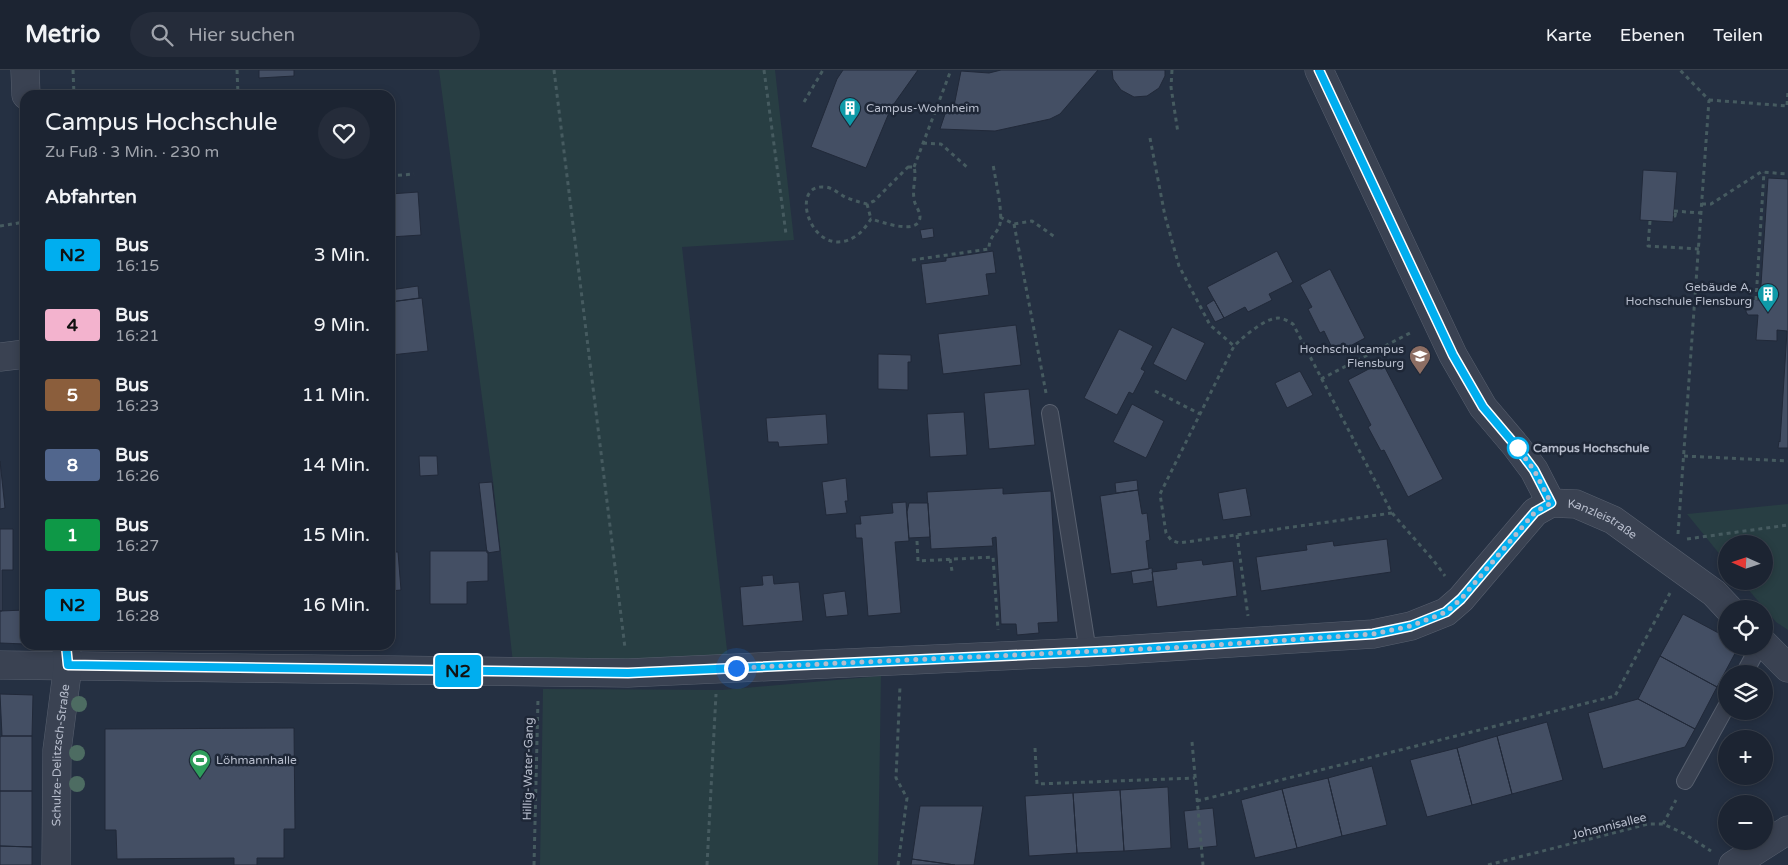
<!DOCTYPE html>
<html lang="de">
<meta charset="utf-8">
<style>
body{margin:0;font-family:"Varela Round",sans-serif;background:#252c3a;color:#f1f3f6;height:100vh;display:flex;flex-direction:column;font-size:19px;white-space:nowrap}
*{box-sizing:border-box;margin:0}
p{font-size:16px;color:#a0a4ac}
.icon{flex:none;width:28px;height:28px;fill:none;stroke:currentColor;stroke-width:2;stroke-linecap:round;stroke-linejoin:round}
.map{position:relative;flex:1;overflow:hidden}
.details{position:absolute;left:20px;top:20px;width:375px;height:560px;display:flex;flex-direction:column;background:#1c2432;border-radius:15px;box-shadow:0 2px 8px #0003,0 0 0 1px #3a414d}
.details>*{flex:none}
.badge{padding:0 10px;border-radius:4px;font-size:18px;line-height:32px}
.needle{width:32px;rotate:273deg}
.buttons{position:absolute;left:1718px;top:465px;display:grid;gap:10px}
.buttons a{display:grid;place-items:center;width:55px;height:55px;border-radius:50%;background:#1c2432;box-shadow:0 2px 8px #0003,0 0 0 1px #3a414d;font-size:25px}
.you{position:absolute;width:25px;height:25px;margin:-12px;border:4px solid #fff;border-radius:50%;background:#1a73e8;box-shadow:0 0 0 8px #1a73e833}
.map>.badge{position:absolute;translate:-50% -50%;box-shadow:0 0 0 2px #fff}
h2{padding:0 25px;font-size:19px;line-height:45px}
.round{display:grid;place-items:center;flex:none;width:52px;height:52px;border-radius:26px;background:#252c3a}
.head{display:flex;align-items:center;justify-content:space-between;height:85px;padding:0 25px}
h1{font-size:24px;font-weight:600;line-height:38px}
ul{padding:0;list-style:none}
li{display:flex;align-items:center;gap:15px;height:70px;padding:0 25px}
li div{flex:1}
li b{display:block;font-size:19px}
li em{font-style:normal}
li .badge{min-width:55px;font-weight:700;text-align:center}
header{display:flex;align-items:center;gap:30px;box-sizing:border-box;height:70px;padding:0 25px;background:#1c2432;border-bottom:1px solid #3a414d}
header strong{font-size:24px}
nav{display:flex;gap:28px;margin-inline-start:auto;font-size:18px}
.search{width:350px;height:45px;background:#252c3a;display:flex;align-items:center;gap:12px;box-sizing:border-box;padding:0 18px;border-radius:28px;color:#a0a4ac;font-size:19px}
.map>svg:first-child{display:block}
</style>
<header>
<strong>Metrio</strong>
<div class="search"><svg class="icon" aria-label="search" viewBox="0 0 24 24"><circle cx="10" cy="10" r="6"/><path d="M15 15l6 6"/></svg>Hier suchen</div>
<nav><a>Karte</a><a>Ebenen</a><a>Teilen</a></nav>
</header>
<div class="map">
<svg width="1788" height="795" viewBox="0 0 1788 795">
<rect width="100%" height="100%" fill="#253042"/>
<path fill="#283e43" d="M439 0H775L794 170 682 177 728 589 513 593 493 411Z
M1788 434V560L1776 552 1741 511H1764V474H1726V492L1687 444Z
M881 606 878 795H540L543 619 722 620Z"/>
<path fill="#444f64" stroke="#212939" d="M259 0H294V6L259 8Z
M843 0H918L891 38 866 98 811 77 837 9Z
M1001 0H1098L1060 44 1050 49 995 61 940 59 946 41H953L961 1 989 3Z
M1112 0H1165V6L1159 18 1147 26 1134 27 1121 20 1113 9Z
M1643 100 1677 102 1673 152 1640 150Z
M1768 108 1788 109V378H1778L1779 371 1780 372 1787 261 1777 260V271L1756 270 1758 245H1748L1746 242 1747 231 1749 229 1760 230Z
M418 122 421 165 390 167V124Z
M933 158 934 167 922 169 920 160Z
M993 181 996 203 986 204 989 225 926 234 921 194 946 191V188Z
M1277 181 1293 212 1269 224 1272 230 1248 242 1245 237 1224 248 1207 217Z
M1330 199 1365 268 1335 284 1324 261 1320 263 1308 239 1312 237 1300 215Z
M418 216 419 228 390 232V220Z
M422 228 428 281 391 285 390 232Z
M1214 230 1224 248 1215 252 1206 235Z
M1016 255 1021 295 943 304 938 264Z
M1172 257 1205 273 1186 311 1153 294Z
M1119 259 1153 276 1141 299 1145 301 1133 324 1129 322 1117 345 1084 328Z
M878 284 911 285V292H908V320L878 319Z
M1382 292 1443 409 1408 427 1384 380 1381 381 1368 357 1371 355 1348 310Z
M1300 301 1313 325 1287 338 1275 313Z
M1029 319 1035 375 989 379 984 323Z
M1132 334 1164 351 1146 388 1113 372Z
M964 342 967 385 930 387 927 344Z
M826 344 828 374 779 377 778 372H768L766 348Z
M419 386H437L438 405 420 406Z
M0 391 5 438 0 439Z
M846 408 848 431H845L847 443 826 445 822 412Z
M1137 410 1138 420 1116 423 1115 413Z
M492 412 500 481 487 483 479 413Z
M1003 418V424L1051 421 1058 552 1038 553 1039 563 1017 565 1016 554H1001L996 467 992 468 993 476 931 479 927 422Z
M1246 418 1251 446 1223 450 1218 423Z
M1138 420 1142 444 1147 443 1150 470 1146 471 1149 499 1111 504 1100 426Z
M906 432 909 471 895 472 901 543 868 546 862 468H856L855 454H861L860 446 893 443 892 433Z
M909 433H928L930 467 909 468 907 442Z
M0 459H13V500H2V541H0Z
M1387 469 1391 502 1261 521 1256 487 1307 480 1306 475 1333 471 1334 476Z
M430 481H488V511L467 512V534H430Z
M390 482H398L401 520 390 521Z
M1202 490 1203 495 1233 491 1237 526 1157 537 1152 502 1177 499 1176 493Z
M1152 498 1153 511 1133 514 1131 501Z
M773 505 774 514 799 512 803 551 743 556 740 517 763 515 762 506Z
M845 521 848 545 826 547 823 524Z
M25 540V574L0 573V541Z
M1683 544 1726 567V576H1739L1717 617 1660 586Z
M1660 586 1717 617 1695 659 1638 629Z
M0 624 33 625 32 666H2Z
M1638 629 1695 659 1685 677 1603 699 1588 643Z
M1547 652 1563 710 1512 724 1497 666Z
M294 658 295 759H284V788H257V795H234V788L117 789 116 760H105V659Z
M2 666H32V721H0V667Z
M1497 666 1512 724 1472 735 1457 678Z
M1457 678 1472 735 1427 747 1410 690Z
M1372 696 1387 755 1342 766 1328 708Z
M1328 708 1342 766 1297 778 1282 719Z
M1168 717 1171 778 1124 781 1120 720Z
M1282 719 1297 778 1255 788 1241 730Z
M1120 720 1124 781 1077 783 1073 723Z
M0 721H32V777L0 776Z
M1073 723 1077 783 1029 786 1025 726Z
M920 736H983L974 795H955L912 789Z
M1213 738 1217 776 1188 779 1184 741Z
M0 776 32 777V795H0Z
M912 789 955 795H911Z"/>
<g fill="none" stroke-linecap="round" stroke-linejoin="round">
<g stroke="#58606f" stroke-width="18">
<path id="service" d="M1050 343 1088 582
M1744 604 1759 576
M1685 711 1726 637"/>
</g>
<g stroke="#58606f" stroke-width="29">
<g id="minor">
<path d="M25 0 26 25"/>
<path d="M1319 0 1453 285 1483 337 1516 376 1534 400 1551 433"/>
<path d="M0 287 25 284"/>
<path d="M1764 574 1788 598"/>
<path id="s1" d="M0 595 628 603 1088 582 1373 564 1411 556 1446 542 1461 529 1535 442 1551 433 1576 434 1613 450 1714 523 1729 539"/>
<path id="s2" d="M56 795 57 680 68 595 66 575"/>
</g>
</g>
<g stroke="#58606f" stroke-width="29">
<path id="tertiary" d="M1733 795 1788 760"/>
</g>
<path stroke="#465b60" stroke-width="3" stroke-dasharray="4 4" stroke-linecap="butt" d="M73 0 74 25
M237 0 238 25
M554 0 625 578
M764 0 786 164
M1172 0 1171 17 1178 63
M1709 30 1788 36
M804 32 823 0
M1787 35 1788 21
M1150 68 1165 146 1179 196 1210 255 1234 276
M923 73 941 74 968 98
M908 97H914C917 108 912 117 914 128 914 135 920 140 920 147 919 166 882 152 871 149 867 155 862 162 856 166 813 194 787 114 824 117 832 117 838 123 845 127 852 130 859 132 867 134L874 131Z
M914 97 951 0
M390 106 414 104
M867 134 871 149
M1702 134H1711L1761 102 1788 104
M1674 141 1701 143
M1674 146H1675L1676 141
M1000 147 1014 154 1032 151 1055 167
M1650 151 1648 176 1699 179
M1014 154 1046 323
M0 156 25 152
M912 190 989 179C989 165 997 165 1000 154 1003 141 995 108 993 94
M1756 230 1764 102
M1321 309 1412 262
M1155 321 1200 344
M1684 386 1788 391
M1392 443 1179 473 1171 470 1166 463 1160 424 1234 276C1243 267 1265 248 1278 248 1284 248 1289 252 1293 254L1392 443 1434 491 1445 506
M1678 464 1709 30 1680 0
M1237 465 1248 546
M1687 469 1788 455
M917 471 918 491 993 487 998 560
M950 489 952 501
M1192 672 1203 795
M1035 678 1037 714 1195 708
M1197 731 1615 626 1670 523
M1663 754 1676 730
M534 795 538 629
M707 795 716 624
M898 795 907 728 896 708 900 616
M1488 795 1648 754H1663L1683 763 1711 781"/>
<use href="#service" stroke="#3a4252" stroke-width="16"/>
<use href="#minor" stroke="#3a4252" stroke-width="28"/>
<use href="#tertiary" stroke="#3a4252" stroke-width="28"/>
</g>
<g fill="#4d6c62">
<circle cx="79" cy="634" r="8"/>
<circle cx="77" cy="683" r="8"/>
<circle cx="77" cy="714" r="8"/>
</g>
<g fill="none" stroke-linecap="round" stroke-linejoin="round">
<g stroke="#fff" stroke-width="11">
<path id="line" d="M66 575 68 595 628 603 1108 581 1373 564 1411 556 1446 542 1461 529 1535 442 1551 433 1534 400 1516 376 1483 337 1453 285 1319 0"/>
</g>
<use href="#line" stroke="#00aeef" stroke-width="8"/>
<path stroke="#b7bdcc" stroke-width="5" stroke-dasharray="0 9" d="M736 598 1185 577 1373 564 1411 556 1446 542 1461 529 1535 442 1551 433 1534 400 1516 376 1518 378"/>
</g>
<defs>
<g id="building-pin" transform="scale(1.125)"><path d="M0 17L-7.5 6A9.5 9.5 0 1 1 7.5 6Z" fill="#0f9aa8" stroke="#1e2737"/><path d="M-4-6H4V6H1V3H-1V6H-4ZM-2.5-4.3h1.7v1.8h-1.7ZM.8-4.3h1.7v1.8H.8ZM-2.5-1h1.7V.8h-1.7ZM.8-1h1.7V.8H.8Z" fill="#fff"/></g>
<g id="university-pin" transform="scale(1.125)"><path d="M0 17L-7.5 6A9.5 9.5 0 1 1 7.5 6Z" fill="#8d6e63" stroke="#1e2737"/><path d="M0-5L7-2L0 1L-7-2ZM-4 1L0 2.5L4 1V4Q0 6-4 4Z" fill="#fff"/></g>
<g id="stadium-pin" transform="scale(1.125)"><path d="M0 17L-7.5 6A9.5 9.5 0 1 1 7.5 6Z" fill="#2e9e5b" stroke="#1e2737"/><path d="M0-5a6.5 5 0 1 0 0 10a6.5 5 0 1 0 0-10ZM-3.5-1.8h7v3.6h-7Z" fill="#fff"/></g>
</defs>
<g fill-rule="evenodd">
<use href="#building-pin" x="850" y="38"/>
<use href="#building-pin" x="1768" y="224"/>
<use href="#university-pin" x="1420" y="286"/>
<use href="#stadium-pin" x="200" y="690"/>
</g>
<circle fill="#fff" stroke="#00aeef" stroke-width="2.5" cx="1518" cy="378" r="10"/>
<g text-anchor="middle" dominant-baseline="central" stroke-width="5" stroke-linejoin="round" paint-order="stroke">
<g font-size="12" fill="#b7bdcc" stroke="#1e2737" text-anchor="start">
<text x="866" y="38">Campus-Wohnheim</text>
<text x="1752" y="217" text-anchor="end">Gebäude A,<tspan x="1752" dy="14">Hochschule Flensburg</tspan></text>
<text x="1404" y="279" text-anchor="end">Hochschulcampus<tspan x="1404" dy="14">Flensburg</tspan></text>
<text x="216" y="690">Löhmannhalle</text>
</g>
<g font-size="12" font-weight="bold" fill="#b7bdcc" stroke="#1e2737" text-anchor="start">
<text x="1533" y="378">Campus Hochschule</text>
</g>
<g font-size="12" fill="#b7bdcc" stroke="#1e2737">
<text stroke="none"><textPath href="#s1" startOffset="1658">Kanzleistraße</textPath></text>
<text stroke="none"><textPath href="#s2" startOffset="110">Schulze-Delitzsch-Straße</textPath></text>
<text transform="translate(528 699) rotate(-89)">Hillig-Water-Gang</text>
<text transform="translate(1609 756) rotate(-14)">Johannisallee</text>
</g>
</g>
</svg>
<div class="buttons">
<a><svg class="needle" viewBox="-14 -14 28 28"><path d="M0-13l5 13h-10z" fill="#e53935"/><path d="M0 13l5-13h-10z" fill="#a0a4ac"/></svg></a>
<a><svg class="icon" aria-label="locate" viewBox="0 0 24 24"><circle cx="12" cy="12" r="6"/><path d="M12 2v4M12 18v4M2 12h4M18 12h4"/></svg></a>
<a><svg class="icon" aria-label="layers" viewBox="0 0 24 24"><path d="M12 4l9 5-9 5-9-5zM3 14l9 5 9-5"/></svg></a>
<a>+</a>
<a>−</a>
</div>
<div class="you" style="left:736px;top:598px"></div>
<b class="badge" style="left:458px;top:601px;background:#00aeef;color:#111">N2</b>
<section class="details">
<div class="head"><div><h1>Campus Hochschule</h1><p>Zu Fuß · 3 Min. · 230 m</p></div><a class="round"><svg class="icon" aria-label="heart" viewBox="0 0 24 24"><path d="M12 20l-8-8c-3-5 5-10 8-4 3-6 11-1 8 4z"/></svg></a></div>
<h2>Abfahrten</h2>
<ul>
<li><span class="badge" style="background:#00aeef;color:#111">N2</span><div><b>Bus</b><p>16:15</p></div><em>3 Min.</em></li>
<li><span class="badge" style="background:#f3b3ce;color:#111">4</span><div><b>Bus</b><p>16:21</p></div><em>9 Min.</em></li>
<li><span class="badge" style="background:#8b5e3c;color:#fff">5</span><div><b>Bus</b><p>16:23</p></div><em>11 Min.</em></li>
<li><span class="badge" style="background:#51668d;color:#fff">8</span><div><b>Bus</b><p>16:26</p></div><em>14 Min.</em></li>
<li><span class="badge" style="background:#0e9847;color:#fff">1</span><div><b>Bus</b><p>16:27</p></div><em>15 Min.</em></li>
<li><span class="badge" style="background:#00aeef;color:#111">N2</span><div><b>Bus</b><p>16:28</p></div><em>16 Min.</em></li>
</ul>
</section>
</div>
